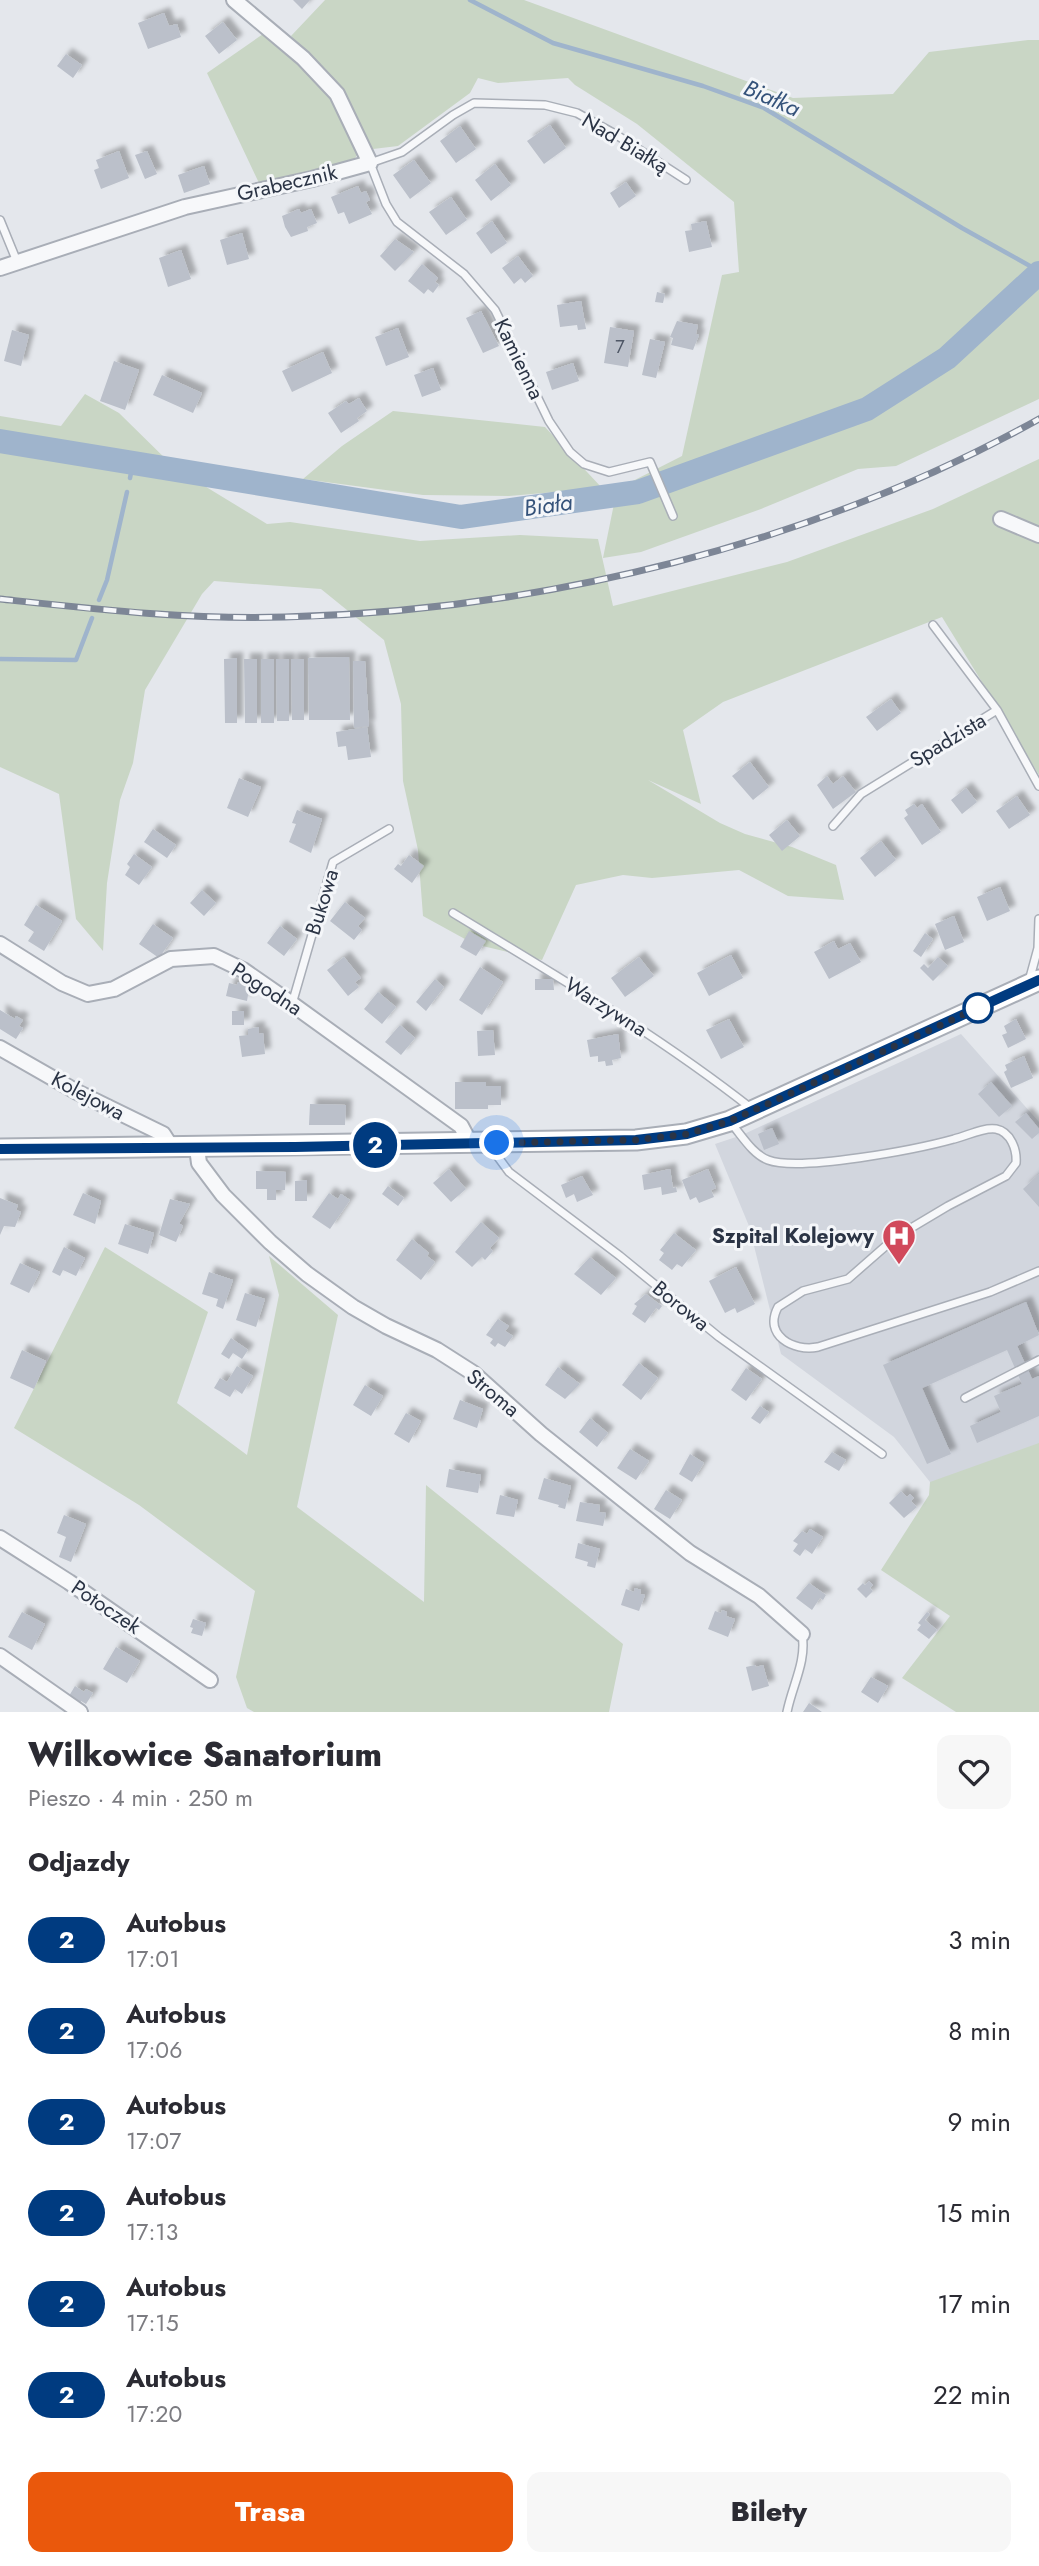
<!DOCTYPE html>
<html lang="pl">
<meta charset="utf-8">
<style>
body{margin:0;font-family:Jost,sans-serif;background:#f7f7f7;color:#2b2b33;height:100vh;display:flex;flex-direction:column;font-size:26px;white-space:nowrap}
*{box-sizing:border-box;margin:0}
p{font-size:23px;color:#7c7c81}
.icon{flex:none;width:38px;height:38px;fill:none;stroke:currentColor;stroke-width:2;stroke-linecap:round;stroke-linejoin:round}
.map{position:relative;height:1712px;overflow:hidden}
.panel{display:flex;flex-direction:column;background:#fff;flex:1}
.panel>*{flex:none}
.badge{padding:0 14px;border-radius:23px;font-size:24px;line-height:46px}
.you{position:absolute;width:35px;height:35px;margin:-18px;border:5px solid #fff;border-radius:50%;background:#1a73e8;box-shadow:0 0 0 10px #1a73e833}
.map>.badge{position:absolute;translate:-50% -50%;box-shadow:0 0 0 4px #fff}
h2{padding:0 28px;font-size:26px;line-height:63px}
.round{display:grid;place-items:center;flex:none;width:74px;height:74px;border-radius:14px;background:#f7f7f7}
.headline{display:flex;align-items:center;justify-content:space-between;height:119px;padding:0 28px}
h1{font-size:33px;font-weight:800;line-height:52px}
.primary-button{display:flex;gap:14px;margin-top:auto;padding:14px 28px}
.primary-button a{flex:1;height:80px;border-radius:14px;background:#ea580c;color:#fff;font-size:28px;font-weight:800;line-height:80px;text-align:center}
.primary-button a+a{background:#f7f7f7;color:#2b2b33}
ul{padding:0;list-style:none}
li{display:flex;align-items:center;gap:21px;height:91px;padding:0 28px}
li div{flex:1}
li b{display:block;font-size:26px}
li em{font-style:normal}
li .badge{min-width:77px;font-weight:700;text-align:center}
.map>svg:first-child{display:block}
</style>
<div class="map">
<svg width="1039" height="1712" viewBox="0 0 1039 1712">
<defs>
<filter id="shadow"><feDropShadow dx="6" dy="-6" stdDeviation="2" flood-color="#0004"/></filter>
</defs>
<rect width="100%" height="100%" fill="#e4e7ec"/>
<path fill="#d2d6de" d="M961 1034 1039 1122V1482L1011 1557 930 1482 894 1437 781 1354 749 1226 715 1144 742 1135Z"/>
<path fill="#c9d6c5" d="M325 0H524L793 98 893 94 929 52 1028 40H1039V399L896 466 858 469 761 509 641 552 603 558 617 489 682 456 722 275 739 272 734 202 637 124 575 85 568 78 498 83 478 78 470 93 398 146 373 149 342 92 291 36Z
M263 34C300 54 331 92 349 129 353 137 359 146 357 155 356 157 352 162 350 163L259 183 207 73Z
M85 394 119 413 175 468 267 524 290 522 420 541 520 535 598 539 613 606 787 562 933 509 1039 459V775L942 617 723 702 683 730 701 804 648 780 720 823 745 834 792 847 836 865 844 900 788 896 739 870 652 878 623 875 576 885 542 960 474 944 423 916 418 850 403 781 401 704 384 640 321 589 214 581 202 594 145 690 133 763 120 800 107 883 103 951 76 919 59 794 0 767V416L61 426Z
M393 411 545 427 602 488 509 496 423 495 303 479 342 446Z
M105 1247 208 1312 177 1403 247 1455 279 1295 269 1256 338 1315 297 1507 424 1602 426 1485 623 1644 609 1712H254L247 1708 236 1677 255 1591 139 1505 14 1428Z
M1039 1443V1712H956L902 1678 950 1616 881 1570 929 1495 930 1482Z"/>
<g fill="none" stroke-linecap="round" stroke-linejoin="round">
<path stroke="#9fb4cc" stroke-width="4.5" d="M470 0 553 43 703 86 764 108 962 228 1039 271
M130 478 133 463
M99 600 107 580 127 492
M0 659 76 660 92 618"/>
<path stroke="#9fb4cc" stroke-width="24" d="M0 441 461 517 638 492 867 409 947 358 1039 273"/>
</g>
<path fill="#bbc0ca" filter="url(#shadow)" d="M293 0H310L302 9Z
M164 13 169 26 177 24 181 37 148 49 138 23Z
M223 22 237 40 219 54 205 36Z
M66 54 82 65 73 78 57 66Z
M550 125 566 148 544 164 527 141Z
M460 126 476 149 456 163 440 141Z
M119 151 129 178 101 189 94 170 99 168 96 160Z
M147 151 157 174 145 179 135 155Z
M414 160 431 183 410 199 393 175Z
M495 164 511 185 491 201 475 180Z
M204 166 210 184 184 193 178 175Z
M626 182 636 196 619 208 610 193Z
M358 186 361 193 366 191 370 200 366 202 372 214 349 224 344 212 338 214 331 197Z
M451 197 467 220 446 235 429 212Z
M299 209 301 213 311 209 317 223 307 227 308 231 291 237 285 227 282 216Z
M492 221 507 243 491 254 476 233Z
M706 221 712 247 689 252 685 231 692 230 691 224Z
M242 233 249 259 227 265 220 240Z
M395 239 414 252 395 271 380 256Z
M181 250 191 279 168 287 159 258Z
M518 256 533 276 525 283 521 278 514 284 502 268Z
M422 264 438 278 435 282 439 285 433 293 428 289 424 294 408 281Z
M657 292 665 294 663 303 655 302Z
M581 301 586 329 578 330 577 325 560 327 557 305Z
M481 311 499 346 483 353 466 318Z
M677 321 698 325 696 334 699 335 693 350 671 345 673 338 670 337Z
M610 327 634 331 628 367 604 363Z
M398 328 409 357 386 366 375 337Z
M12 330 29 335 21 366 4 361Z
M650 339 665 342 656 378 642 375Z
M323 352 332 373 292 392 282 371Z
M114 361 139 370 125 410 100 401Z
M573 363 579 381 552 390 546 372Z
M433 368 441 390 422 397 414 375Z
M162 375 202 393 193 413 153 395Z
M359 398 367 411 357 418 359 421 341 433 328 413 346 401 349 404Z
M349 657 350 720H309L308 658Z
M237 658V723H225L224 659Z
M244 659H257V723H245Z
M261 659H274V723H261Z
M276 659H289V721H277Z
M291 659H304V720H292Z
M353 661H365L369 726 354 728Z
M891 699 901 713 877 731 866 717Z
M367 727 371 757 348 760 346 746 338 747 336 732Z
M750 762 769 787 753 800 732 776Z
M827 776 833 784 843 776 856 792 833 809 817 785Z
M239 778 261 787 248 817 227 808Z
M966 788 977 802 962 814 951 800Z
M1017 796 1030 815 1009 829 996 811Z
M914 804 917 808 922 804 941 832 922 845 904 818 908 815 905 810Z
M297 810 322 819 311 853 289 842 296 824 292 823Z
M787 820 800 836 782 851 769 835Z
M153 829 176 845 167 858 144 842Z
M881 841 896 860 875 877 860 858Z
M134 854 152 867 139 885 125 875 130 867 127 864Z
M409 855 424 866 412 883 394 869 398 864 401 866Z
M1000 887 1010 911 987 921 977 897Z
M202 890 216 903 204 916 190 903Z
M345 902 365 918 358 926 362 930 354 940 330 921Z
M36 905 62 921 44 951 28 941 34 932 24 925Z
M954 916 964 942 945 950 935 924Z
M153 924 173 938 159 958 139 944Z
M280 926 297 939 284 956 267 943Z
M469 931 486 941 476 956 460 947Z
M925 933 933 939 921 957 913 951Z
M834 941 838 949 850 943 861 962 829 979 814 952Z
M731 955 743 978 709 996 697 973Z
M344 957 361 978 355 982 359 987 348 996 327 970Z
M639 957 654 976 625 997 611 978Z
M938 957 948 966 933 981 920 968 924 964 928 968Z
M480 967 503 982 482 1015 459 1000Z
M435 979 444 987 426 1011 416 1002Z
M535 979H553L554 990H535Z
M238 982 246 984 245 988 249 989 247 1001 226 996 229 983 237 985Z
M378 992 396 1007 382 1024 364 1009Z
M0 1010 15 1019 16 1016 23 1020 19 1026 23 1028 16 1039 0 1029Z
M232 1011H244V1025H232Z
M729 1019 744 1047 721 1059 706 1030Z
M1016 1019 1026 1039 1008 1048 1002 1035 1007 1033 1004 1026Z
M400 1025 415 1038 401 1055 385 1042Z
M259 1027V1034L263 1033 265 1054 242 1057 239 1036 248 1035V1029Z
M493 1030 495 1055 478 1056 477 1031Z
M618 1034 621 1058 612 1060 613 1065 606 1066 605 1061 598 1062V1056L590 1057 587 1040Z
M1024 1056 1033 1078 1011 1088 1004 1072 1007 1070 1005 1065Z
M455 1082H486V1086H501V1105H488V1109H455Z
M991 1082 1012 1106 999 1117 978 1094Z
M310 1104 346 1105 345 1125H309Z
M1026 1113 1039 1129V1133L1032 1139 1015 1122Z
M772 1128 779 1144 764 1150 758 1134Z
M449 1169 466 1189 451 1202 433 1183Z
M670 1169 673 1188 676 1187 677 1192 662 1195 661 1187 644 1190 642 1175Z
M708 1169 716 1188 711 1190 714 1197 699 1203 696 1197 690 1200 682 1180Z
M256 1171 286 1172 285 1190H276V1200H267V1189H256Z
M1039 1174V1207L1023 1189Z
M582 1176 593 1195 577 1202 574 1194 566 1198 561 1185Z
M307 1180V1201H295V1181Z
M388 1186 404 1198 398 1206 382 1194Z
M83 1193 101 1201 95 1224 73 1215Z
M329 1193 338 1199 341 1194 350 1200 330 1229 312 1217Z
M0 1198 18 1205 16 1210 21 1212 15 1227 4 1226 0 1235Z
M170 1199 190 1204 180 1222V1224L183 1226 176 1242 159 1235Z
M481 1222 499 1238 490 1248 493 1251 485 1260 482 1257 472 1267 455 1252Z
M125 1224 154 1233 148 1254 118 1244Z
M674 1233 696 1250 682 1267 677 1264 672 1270 659 1260 664 1253 660 1250Z
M412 1239 429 1253 427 1256 435 1262 421 1280 396 1260Z
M64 1247 85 1258 76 1276 63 1270 60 1276 52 1272Z
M590 1257 616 1278 601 1295 574 1274Z
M20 1263 40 1272 29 1293 10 1284Z
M736 1267 755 1304 737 1313 735 1308 725 1313 709 1281Z
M209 1272 233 1280 223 1309 216 1306 218 1299 202 1294Z
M245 1293 265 1299 256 1327 236 1320Z
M646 1294 662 1306 659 1310 656 1308 645 1323 632 1314 637 1306 634 1304Z
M1026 1302 1039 1335 1017 1346 1032 1379 1039 1376V1416L977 1443 970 1426 1001 1412 994 1396 1022 1384 1007 1350 922 1388 951 1454 927 1464 883 1365Z
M498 1319 509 1326 505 1331 513 1336 505 1347 498 1343 495 1347 490 1343 493 1339 486 1335Z
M231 1338 248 1350 242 1359 233 1353 229 1359 221 1354Z
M22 1350 46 1361 34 1389 10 1378Z
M639 1363 658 1378 641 1400 622 1385Z
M237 1366 253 1376 242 1394 235 1389 230 1397 214 1388 220 1378 227 1382Z
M558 1367 580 1384 565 1399 545 1385Z
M746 1368 762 1379 746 1401 731 1390Z
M365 1385 383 1396 371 1416 353 1405Z
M460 1400 483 1409 477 1428 453 1419Z
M760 1406 769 1412 760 1424 751 1418Z
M406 1413 421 1421 409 1443 394 1434Z
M590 1418 608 1433 597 1447 579 1432Z
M630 1449 649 1461 636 1480 617 1468Z
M832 1452 846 1460 839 1471 824 1462Z
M690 1454 704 1463 692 1482 679 1474Z
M449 1469 481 1475 478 1493 446 1487Z
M544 1478 571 1486 565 1509 558 1507 559 1505 538 1499Z
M666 1490 682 1500 670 1519 654 1509Z
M901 1491 907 1497 910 1494 914 1498 911 1501 917 1507 904 1518 889 1503Z
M500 1495 518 1500 514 1517 496 1514Z
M580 1502 600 1505 599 1512 606 1513 603 1526 576 1521Z
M64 1515 86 1524 71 1562 59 1557 66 1537 57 1533Z
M810 1529 823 1537 812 1554 805 1549 800 1556 793 1551 798 1544 793 1541 802 1531 807 1534Z
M578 1543 600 1549 595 1568 587 1566 588 1562 575 1558Z
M869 1581 873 1585 870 1588 873 1591 866 1598 857 1589 863 1583 865 1585Z
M809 1583 826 1595 823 1600 820 1598 812 1610 796 1598Z
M635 1588 641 1590 640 1594 645 1595 639 1611 621 1605 626 1589 634 1592Z
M722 1610 727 1612 726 1616 735 1619 728 1637 708 1629 715 1611 721 1613Z
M22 1612 45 1624 32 1650 8 1637Z
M927 1612 930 1614 925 1620 937 1630 929 1639 917 1630 921 1625 918 1623Z
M193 1619 206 1623 202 1636 191 1633 193 1628 190 1627Z
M116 1647 140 1661 127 1683 103 1669Z
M755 1665 756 1667 763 1665 769 1686 752 1691 746 1667Z
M871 1677 888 1686 878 1703 861 1692Z
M75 1686 84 1692 86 1689 93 1693 86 1704 81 1701 80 1704 69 1696Z
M809 1703 822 1712H803Z"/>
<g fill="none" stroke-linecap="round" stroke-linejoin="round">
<g stroke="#a9aeb7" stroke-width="10">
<path id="lane" d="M0 220 18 264
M673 516 650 462 609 472 584 464 570 452 549 421 495 310 464 274 397 222 386 204 370 163 402 152 453 115 474 103 545 105 577 113 615 134 686 180
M933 625 997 710
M833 826 861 794 997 710 1039 786
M453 913C555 975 658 1035 752 1109
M1029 981 1038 948 1039 919
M292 1004 333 862 389 829
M730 1122C741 1134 752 1154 768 1160 800 1172 918 1149 954 1139 967 1136 983 1127 996 1129 1011 1132 1017 1150 1016 1163L1006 1176 948 1206 896 1237 848 1279 803 1291 778 1307C763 1335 793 1352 818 1347L990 1292 1039 1271
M497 1144 498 1157 509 1172 620 1256 719 1337 882 1454
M965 1398 1039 1360
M787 1712C792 1686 807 1661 802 1634"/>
</g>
<g stroke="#a9aeb7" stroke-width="18">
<path id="street" d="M0 268 185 207 312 179 370 163 337 94 303 58 234 0
M1001 519 1039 535
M0 944 62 983 88 994 114 989 171 959 214 956 243 970 292 1004 461 1126 470 1143
M0 1048 77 1092 163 1134 172 1148
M197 1148 199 1163 223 1195 270 1242 307 1274 353 1307 386 1326 437 1350 473 1373 541 1434 690 1553 759 1596 802 1634
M0 1538 69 1582 210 1680
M0 1656 80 1712"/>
</g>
<g stroke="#a9aeb7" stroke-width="23">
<path id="secondary" d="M0 1149 636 1140 686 1134 730 1121 1039 980"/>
</g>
<use href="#lane" stroke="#f7f8fa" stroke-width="7"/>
<use href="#street" stroke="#f7f8fa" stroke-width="14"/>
<use href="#secondary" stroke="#fff" stroke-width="19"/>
<g stroke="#7d8696" stroke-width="7">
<path id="rail" d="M0 599C94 609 190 620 285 617 541 611 814 544 1039 419"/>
</g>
<use href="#rail" stroke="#f4f6f9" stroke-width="4.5" stroke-dasharray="13" stroke-linecap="butt"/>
</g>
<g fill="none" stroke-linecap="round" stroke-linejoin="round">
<g stroke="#fff" stroke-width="16">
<path id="line" d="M0 1149 295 1147 636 1140 687 1134 730 1121 1039 980"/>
</g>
<use href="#line" stroke="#003b80" stroke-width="10"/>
<path stroke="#2b3445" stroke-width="7" stroke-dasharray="0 12.6" d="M497 1143 636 1140 687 1134 730 1121 978 1008"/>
</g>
<defs>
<g id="hospital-pin" transform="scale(1.75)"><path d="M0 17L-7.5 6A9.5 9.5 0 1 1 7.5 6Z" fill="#d1495b" stroke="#f4f6f9"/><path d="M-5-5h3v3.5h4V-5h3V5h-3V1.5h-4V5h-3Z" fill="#fff"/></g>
</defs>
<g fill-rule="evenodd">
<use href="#hospital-pin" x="899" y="1236"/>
</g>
<circle fill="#fff" stroke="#003b80" stroke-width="3.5" cx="978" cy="1008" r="14"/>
<g text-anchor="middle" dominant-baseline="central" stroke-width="6" stroke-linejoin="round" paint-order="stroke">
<g font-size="18" fill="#4f5766">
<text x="620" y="347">7</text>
</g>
<g font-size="21" fill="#2b3445" stroke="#f4f6f9">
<text transform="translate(625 143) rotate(31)">Nad Białką</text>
<text transform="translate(287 183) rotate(-13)">Grabecznik</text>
<text transform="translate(519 359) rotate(64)">Kamienna</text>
<text transform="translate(948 740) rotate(-31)">Spadzista</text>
<text transform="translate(322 902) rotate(-73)">Bukowa</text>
<text transform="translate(267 989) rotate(33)">Pogodna</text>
<text transform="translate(606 1007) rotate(32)">Warzywna</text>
<text transform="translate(88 1096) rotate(28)">Kolejowa</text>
<text transform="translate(681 1306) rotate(39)">Borowa</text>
<text transform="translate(493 1393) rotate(40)">Stroma</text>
<text transform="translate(106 1607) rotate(34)">Potoczek</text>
</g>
<g font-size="21" font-weight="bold" fill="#2b3445" stroke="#f4f6f9" text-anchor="end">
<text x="874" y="1236">Szpital Kolejowy</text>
</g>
<g font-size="23" font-style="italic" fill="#34527a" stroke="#f4f6f9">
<text transform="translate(772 98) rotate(24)">Białka</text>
<text transform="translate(548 505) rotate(-8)">Biała</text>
</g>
</g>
</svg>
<div class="you" style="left:497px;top:1143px"></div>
<b class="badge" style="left:375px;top:1145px;background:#003b80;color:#fff">2</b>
</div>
<section class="panel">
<div class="headline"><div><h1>Wilkowice Sanatorium</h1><p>Pieszo · 4 min · 250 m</p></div><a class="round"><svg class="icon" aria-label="heart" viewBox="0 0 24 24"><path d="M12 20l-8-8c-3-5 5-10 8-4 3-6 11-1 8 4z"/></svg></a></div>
<h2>Odjazdy</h2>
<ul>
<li><span class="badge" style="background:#003b80;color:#fff">2</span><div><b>Autobus</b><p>17:01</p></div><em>3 min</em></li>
<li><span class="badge" style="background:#003b80;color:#fff">2</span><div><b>Autobus</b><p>17:06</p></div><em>8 min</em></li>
<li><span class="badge" style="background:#003b80;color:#fff">2</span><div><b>Autobus</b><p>17:07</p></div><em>9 min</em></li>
<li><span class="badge" style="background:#003b80;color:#fff">2</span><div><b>Autobus</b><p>17:13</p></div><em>15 min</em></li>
<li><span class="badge" style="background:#003b80;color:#fff">2</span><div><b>Autobus</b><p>17:15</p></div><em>17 min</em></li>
<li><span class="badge" style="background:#003b80;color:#fff">2</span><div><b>Autobus</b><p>17:20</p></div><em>22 min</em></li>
</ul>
<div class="primary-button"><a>Trasa</a><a>Bilety</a></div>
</section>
